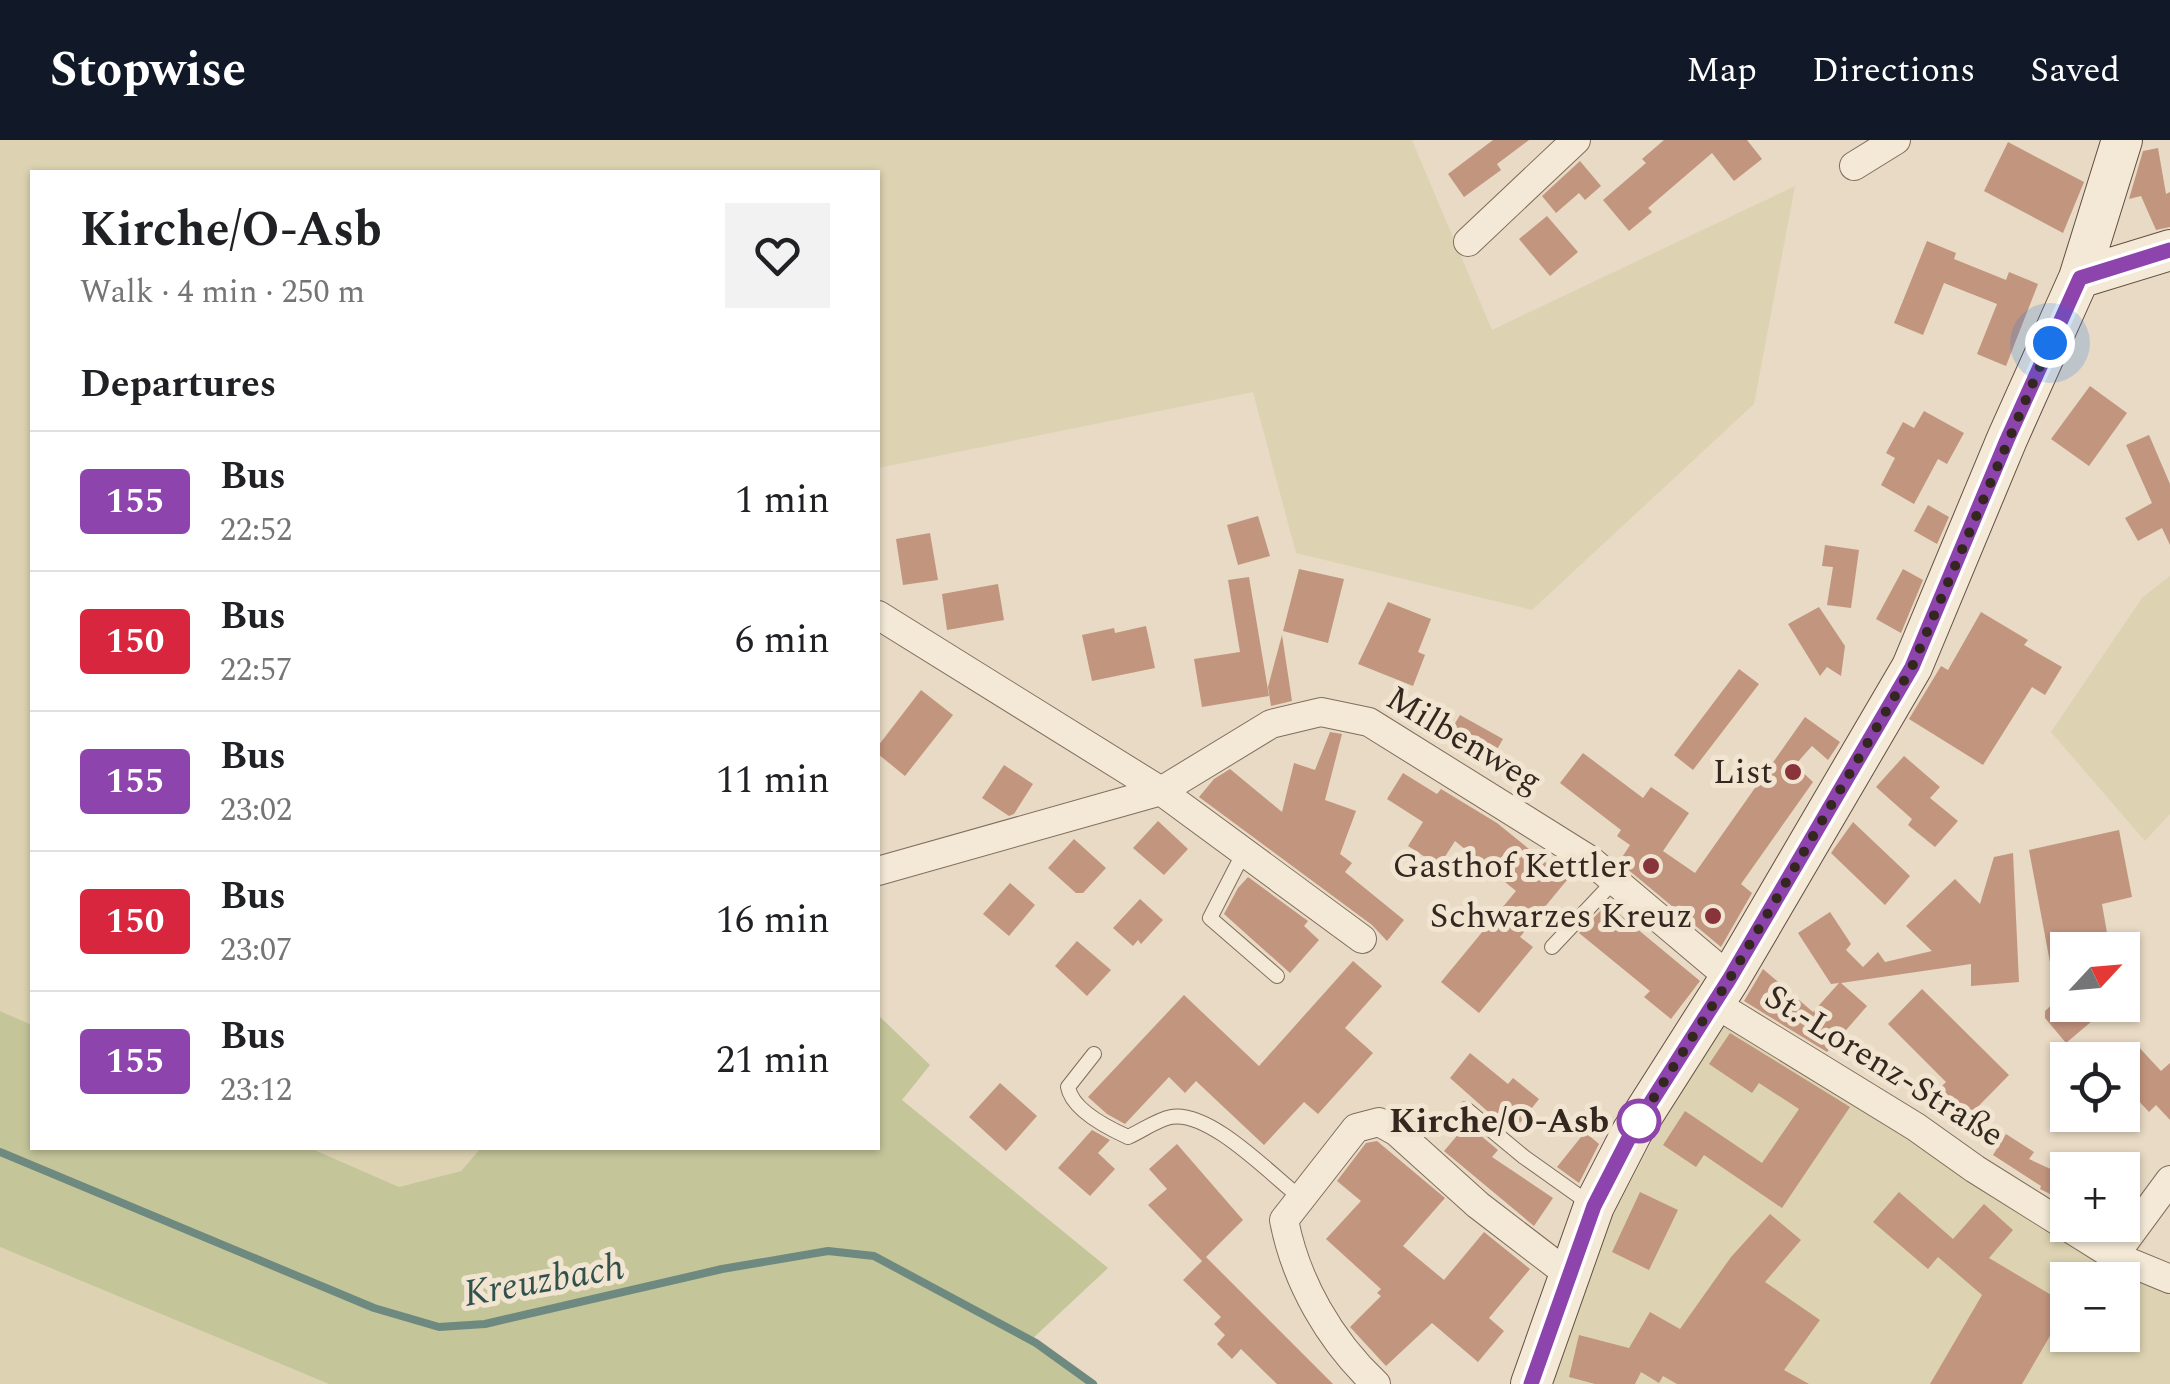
<!DOCTYPE html>
<meta charset="utf-8">
<style>
body{margin:0;font-family:Spectral,serif;background:#f2f2f2;color:#202124;height:100vh;display:flex;flex-direction:column;font-size:38px;white-space:nowrap}
*{box-sizing:border-box;margin:0}
p{font-size:32px;color:#757577}
.icon{flex:none;width:55px;height:55px;fill:none;stroke:currentColor;stroke-width:2;stroke-linecap:round;stroke-linejoin:round}
.map{position:relative;flex:1;overflow:hidden}
.drawer{position:absolute;left:30px;top:30px;width:850px;height:980px;display:flex;flex-direction:column;background:#fff;border-radius:0px;box-shadow:0 2px 8px #0004}
.drawer>*{flex:none}
.badge{padding:0 20px;border-radius:8px;font-size:35px;line-height:65px}
.needle{width:65px;rotate:64deg}
.tools{position:absolute;left:2050px;top:792px;display:grid;gap:20px}
.tools a{display:grid;place-items:center;width:90px;height:90px;border-radius:0px;background:#fff;box-shadow:0 2px 8px #0004;font-size:50px}
.you{position:absolute;width:50px;height:50px;margin:-25px;border:8px solid #fff;border-radius:50%;background:#1a73e8;box-shadow:0 0 0 15px #1a73e833}
.map>.badge{position:absolute;translate:-50% -50%;box-shadow:0 0 0 5px #fff}
h2{padding:0 50px;font-size:38px;line-height:90px}
.round{display:grid;place-items:center;flex:none;width:105px;height:105px;border-radius:0px;background:#f2f2f2}
.head{display:flex;align-items:center;justify-content:space-between;height:170px;padding:0 50px}
h1{font-size:48px;font-weight:700;line-height:75px}
ul{padding:0;list-style:none}
li{display:flex;align-items:center;gap:30px;height:140px;padding:0 50px;border-top:2px solid #e0e0e0}
li div{flex:1}
li b{display:block;font-size:38px}
li em{font-style:normal}
li .badge{min-width:110px;font-weight:700;text-align:center}
header{display:flex;align-items:center;gap:60px;box-sizing:border-box;height:140px;padding:0 50px;background:#111827;color:#fff}
header strong{font-size:48px}
nav{display:flex;gap:55px;margin-inline-start:auto;font-size:35px}
.map>svg:first-child{display:block}
</style>
<header>
<strong>Stopwise</strong>
<nav><a>Map</a><a>Directions</a><a>Saved</a></nav>
</header>
<div class="map">
<svg width="2170" height="1244" viewBox="0 0 2170 1244">
<rect width="100%" height="100%" fill="#e8dac4"/>
<path fill="#ddd3b2" fill-rule="evenodd" d="M0 0H1412L1492 190 1795 46 1754 264 1532 470 1296 413 1253 252 878 328V32H32V885L0 871Z
M2170 436V674L2145 701 2051 592 2142 458Z
M1721 873 2170 1150V1244H1548L1589 1119ZM2068 1140H2122V1195H2068Z
M310 1008H481L461 1031 399 1047Z
M0 1107 329 1244H0Z"/>
<path fill="#c4c599" d="M0 871 32 885V1008H310L399 1047 461 1031 481 1008H878V875L930 925 902 960 1108 1128 1030 1201 1098 1244H329L0 1107Z"/>
<g fill="none" stroke-linecap="round" stroke-linejoin="round">
<path stroke="#6d8980" stroke-width="8" d="M0 1012 374 1168 439 1187 485 1184 722 1129 828 1111 874 1116 1036 1203 1093 1244"/>
</g>
<path fill="#c2957e" d="M1493 0H1529L1497 24 1501 30 1464 57 1448 34Z
M1664 0H1747L1762 19 1734 41 1712 13 1648 68 1652 72 1629 91 1603 60 1646 23 1642 19Z
M2008 2 2084 42 2063 93 1984 51Z
M2158 8 2166 54 2170 52V87L2156 90 2141 56 2129 59 2143 11Z
M1580 21 1601 46 1585 60 1579 53 1556 73 1542 56Z
M1547 76 1578 112 1550 136 1519 99Z
M1927 101 1956 113 1954 119 2006 140 2009 132 2038 144 2006 226 1977 214 1997 164 1944 143 1923 195 1894 183Z
M2090 246 2127 273 2089 326 2051 299Z
M1924 271 1964 293 1947 324 1938 319 1914 364 1881 345 1895 318 1886 313 1903 282 1914 288Z
M2149 295 2170 344V405L2162 388 2138 401 2125 378 2152 363 2126 305Z
M1928 365 1949 377 1937 404 1914 391Z
M1258 376 1270 416 1238 425 1227 385Z
M930 393 938 440 903 445 896 399Z
M1825 405 1859 410 1851 468 1827 465 1833 427 1822 426Z
M1299 429 1344 439 1328 503 1283 491Z
M1903 429 1923 440 1901 493 1876 479Z
M1249 437 1269 556 1202 567 1194 519 1240 512 1228 440Z
M998 444 1004 480 947 490 942 454Z
M1388 462 1431 479 1418 512 1425 515 1413 546 1358 524Z
M1819 467 1845 506 1841 536 1827 527 1820 536 1788 484Z
M1981 472 2028 500 2024 505 2062 527 2045 555 2032 547 1983 625 1909 579 1941 526 1948 530Z
M1146 486 1155 528 1092 541 1082 495 1114 488 1115 493Z
M1282 495 1292 561 1271 566 1268 547Z
M1739 529 1759 544 1693 630 1674 615Z
M921 550 953 575 905 636 878 614V606Z
M1460 575 1503 599 1488 625 1445 600Z
M1805 577 1840 602 1828 620 1812 606 1795 625 1813 642 1741 744 1752 753 1721 807 1619 722 1630 705 1617 696 1621 690 1560 643 1583 613 1643 658 1651 647 1689 673 1663 711 1695 733Z
M1330 592 1342 594 1325 660 1356 671 1340 714 1352 723 1345 732 1404 780 1387 801 1372 785 1199 657 1214 639 1230 629 1282 672 1294 623 1315 630Z
M1904 616 1940 647 1930 658 1958 681 1935 707 1908 685 1912 679 1876 647Z
M1004 625 1033 644 1014 674 1009 676 982 658Z
M1403 633 1437 654 1441 649 1497 683 1567 740 1520 797 1533 807 1479 873 1441 842 1516 751 1455 701 1439 726 1408 706 1423 682 1387 659Z
M1158 681 1188 709 1164 735 1133 708Z
M1853 682 1910 736 1885 765 1831 713Z
M2119 690 2132 757 2102 764 2110 810H2068V865H2111L2066 903 2045 878V871L2057 860 2029 710Z
M1074 699 1106 728 1083 753H1076L1048 728Z
M2013 713 2019 842 1971 846V824L1841 843 1867 866 1827 912 1744 861 1763 829 1813 872 1839 843 1831 844 1798 793 1830 772 1851 804 1846 810 1863 827 1878 812 1885 822 1932 811 1906 786 1955 739 1980 764 1994 717Z
M1248 737 1308 781 1304 786 1319 800 1290 833 1224 774 1238 748Z
M1010 743 1035 765 1009 796 983 774Z
M1140 759 1163 780 1141 804 1138 800 1133 806 1113 788Z
M1607 764 1700 841 1671 879 1644 857 1650 851 1579 793Z
M1077 801 1111 830 1087 856 1055 826Z
M1353 821 1382 846 1345 888 1373 913 1318 974 1304 962 1264 1005 1196 941 1185 953 1169 937 1125 984 1107 974 1088 957 1184 855 1259 926Z
M1922 849 2009 935 1957 988 1928 960 1946 942 1888 884Z
M1730 893 1850 967 1782 1068 1704 1015 1696 1027 1663 1005 1685 971 1762 1023 1799 969 1759 943 1752 953 1709 924Z
M2135 903 2161 931 2170 923V980L2156 965 2149 972 2134 956 2122 967V914Z
M1470 913 1508 944 1513 938 1539 959 1512 993 1450 938Z
M1000 943 1037 976 1006 1011 969 977Z
M1467 984 1498 1010 1492 1017 1553 1058 1534 1086 1444 1011Z
M1092 990 1110 1000 1098 1013 1115 1029 1090 1056 1058 1028Z
M1585 992 1599 1004 1579 1043 1557 1027Z
M2006 994 2034 1012 2029 1019 2068 1037V1063L2040 1049 2041 1046 1993 1015Z
M1377 1001 1445 1058 1403 1106 1444 1140 1484 1092 1530 1129 1489 1178 1504 1191 1478 1222 1432 1183 1386 1226 1350 1187 1381 1156 1377 1153 1381 1149 1326 1099 1361 1061 1337 1041 1366 1003Z
M1177 1004 1243 1080 1206 1117 1333 1244H1277L1241 1209 1232 1219 1217 1204 1225 1195 1214 1184 1221 1177 1183 1140 1202 1121 1148 1065 1167 1049 1149 1029Z
M1640 1052 1678 1070 1649 1130 1612 1112Z
M1899 1052 1953 1099 1984 1064 2013 1090 1989 1118 2068 1165 2022 1244H1930L1982 1155 1938 1117 1928 1129 1873 1082Z
M1770 1074 1801 1100 1765 1142 1820 1180 1784 1230 1809 1244H1677L1663 1236 1659 1243 1641 1232 1635 1244H1595L1569 1237 1579 1195 1629 1208 1650 1172 1680 1189 1731 1117Z"/>
<g fill="none" stroke-linecap="round" stroke-linejoin="round">
<g stroke="#816d5c" stroke-width="16">
<path id="lane" d="M1244 712 1210 778 1277 836
M1552 807 1615 740
M1094 914 1068 947C1072 970 1108 988 1128 997 1142 991 1156 980 1171 977 1210 970 1271 1035 1301 1058
M1466 969 1524 1017 1593 1066"/>
</g>
<g stroke="#816d5c" stroke-width="30">
<path id="street" d="M1854 26 1896 0
M1468 102 1576 0
M878 475 1161 651 1271 584 1321 572 1369 582 1590 720 1730 838
M878 731 1161 651 1362 799
M1714 863 1916 987 1975 1029 2114 1116 2170 1139
M2114 1116 2170 1040
M1376 1244C1330 1201 1296 1142 1284 1080L1356 988 1379 982 1397 992 1478 1065 1568 1134"/>
</g>
<g stroke="#634e40" stroke-width="42">
<path id="secondary" d="M2079 138 2170 110
M1531 1244 1594 1066 1632 992 1730 838 1912 527 2007 299 2079 138 2122 0"/>
</g>
<use href="#lane" stroke="#f4e9d6" stroke-width="14"/>
<use href="#street" stroke="#f4e9d6" stroke-width="28"/>
<use href="#secondary" stroke="#f4e9d6" stroke-width="40"/>
</g>
<g fill="none" stroke-linecap="round" stroke-linejoin="round">
<g stroke="#fff" stroke-width="22">
<path id="line" d="M1531 1244 1594 1066 1632 992 1730 838 1912 527 2007 300 2080 138 2170 110"/>
</g>
<use href="#line" stroke="#8e44ad" stroke-width="15"/>
<path stroke="#33271f" stroke-width="10" stroke-dasharray="0 18" d="M1639 981 1632 992 1730 838 1912 527 2050 203"/>
</g>
<g fill="#89333b" stroke="#f1e5d2" stroke-width="4">
<circle cx="1793" cy="632" r="10"/>
<circle cx="1651" cy="726" r="10"/>
<circle cx="1713" cy="776" r="10"/>
</g>
<circle fill="#fff" stroke="#8e44ad" stroke-width="5" cx="1639" cy="981" r="20"/>
<g text-anchor="middle" dominant-baseline="central" stroke-width="10" stroke-linejoin="round" paint-order="stroke">
<g font-size="35" fill="#33271f" stroke="#f1e5d2">
<text transform="translate(1464 600) rotate(31)">Milbenweg</text>
<text transform="translate(1884 926) rotate(32)">St.-Lorenz-Straße</text>
</g>
<g font-size="35" fill="#33271f" stroke="#f1e5d2" text-anchor="end">
<text x="1773" y="632">List</text>
<text x="1631" y="726">Gasthof Kettler</text>
<text x="1693" y="776">Schwarzes Kreuz</text>
</g>
<g font-size="35" font-weight="bold" fill="#33271f" stroke="#f1e5d2" text-anchor="end">
<text x="1609" y="981">Kirche/O-Asb</text>
</g>
<g font-size="38" font-style="italic" fill="#30514c" stroke="#f1e5d2">
<text transform="translate(544 1141) rotate(-10)">Kreuzbach</text>
</g>
</g>
</svg>
<div class="tools">
<a><svg class="needle" viewBox="-14 -14 28 28"><path d="M0-13l5 13h-10z" fill="#e53935"/><path d="M0 13l5-13h-10z" fill="#757577"/></svg></a>
<a><svg class="icon" aria-label="locate" viewBox="0 0 24 24"><circle cx="12" cy="12" r="6"/><path d="M12 2v4M12 18v4M2 12h4M18 12h4"/></svg></a>
<a>+</a>
<a>−</a>
</div>
<div class="you" style="left:2050px;top:203px"></div>
<section class="drawer">
<div class="head"><div><h1>Kirche/O-Asb</h1><p>Walk · 4 min · 250 m</p></div><a class="round"><svg class="icon" aria-label="heart" viewBox="0 0 24 24"><path d="M12 20l-8-8c-3-5 5-10 8-4 3-6 11-1 8 4z"/></svg></a></div>
<h2>Departures</h2>
<ul>
<li><span class="badge" style="background:#8e44ad;color:#fff">155</span><div><b>Bus</b><p>22:52</p></div><em>1 min</em></li>
<li><span class="badge" style="background:#d7263d;color:#fff">150</span><div><b>Bus</b><p>22:57</p></div><em>6 min</em></li>
<li><span class="badge" style="background:#8e44ad;color:#fff">155</span><div><b>Bus</b><p>23:02</p></div><em>11 min</em></li>
<li><span class="badge" style="background:#d7263d;color:#fff">150</span><div><b>Bus</b><p>23:07</p></div><em>16 min</em></li>
<li><span class="badge" style="background:#8e44ad;color:#fff">155</span><div><b>Bus</b><p>23:12</p></div><em>21 min</em></li>
</ul>
</section>
</div>
